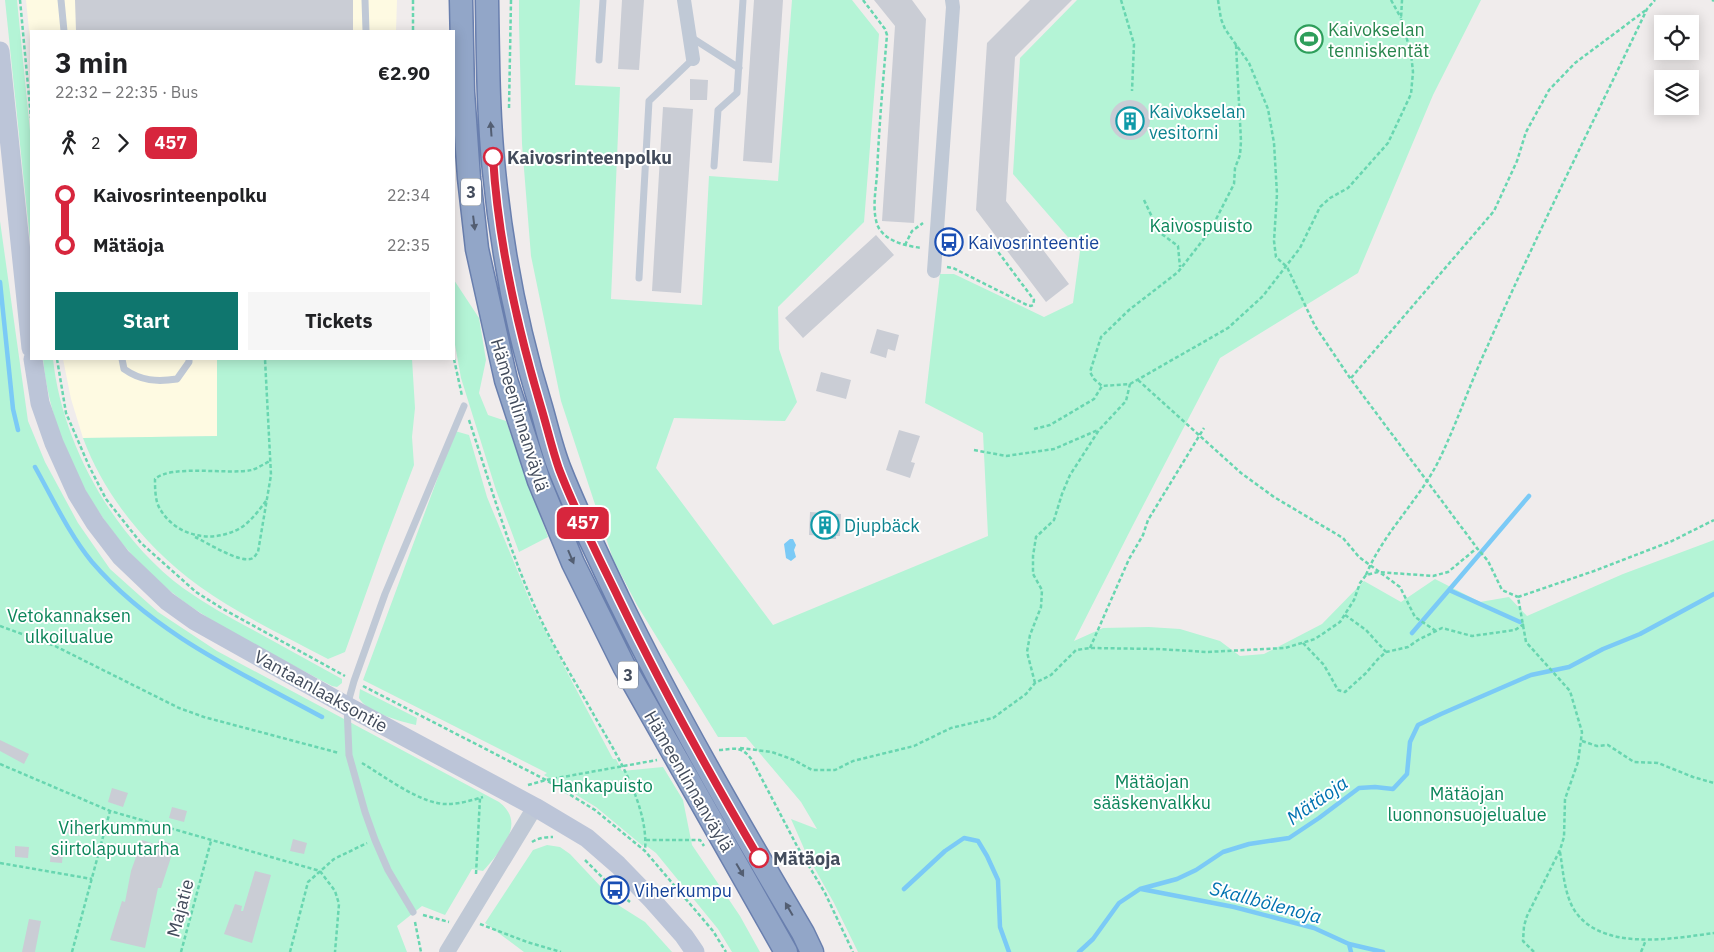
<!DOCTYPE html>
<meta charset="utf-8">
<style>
body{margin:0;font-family:"IBM Plex Sans",sans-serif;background:#f6f6f6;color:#202124;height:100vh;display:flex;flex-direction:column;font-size:19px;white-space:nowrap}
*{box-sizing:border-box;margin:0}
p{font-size:16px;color:#757577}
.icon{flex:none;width:28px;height:28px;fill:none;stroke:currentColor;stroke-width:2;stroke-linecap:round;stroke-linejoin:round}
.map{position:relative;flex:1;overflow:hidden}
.side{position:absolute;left:30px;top:30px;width:425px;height:330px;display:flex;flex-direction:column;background:#fff;border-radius:0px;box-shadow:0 2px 12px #0003}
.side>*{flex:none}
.badge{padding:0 10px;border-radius:8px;font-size:18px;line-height:32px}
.controls{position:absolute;left:1654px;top:15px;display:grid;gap:10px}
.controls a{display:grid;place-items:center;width:45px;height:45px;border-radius:0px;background:#fff;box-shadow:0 2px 12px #0003;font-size:25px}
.map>.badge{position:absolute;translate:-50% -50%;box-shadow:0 0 0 2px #fff}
.legs{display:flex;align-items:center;gap:8px;height:55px;padding:0 25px;font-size:16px}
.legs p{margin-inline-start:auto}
.summary{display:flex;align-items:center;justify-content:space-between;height:85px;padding:0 25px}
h1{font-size:28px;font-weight:800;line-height:38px}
.cta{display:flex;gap:10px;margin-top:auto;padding:10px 25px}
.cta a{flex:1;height:58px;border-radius:0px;background:#0f766e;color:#fff;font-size:20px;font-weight:800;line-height:58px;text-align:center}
.cta a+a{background:#f6f6f6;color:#202124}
ul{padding:0 25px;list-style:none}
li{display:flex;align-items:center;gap:18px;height:50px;font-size:19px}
li i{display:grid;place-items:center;width:8px;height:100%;margin:0 6px;background:currentColor}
li i::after{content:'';width:12px;height:12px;margin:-6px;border:4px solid;border-radius:50%;background:#fff}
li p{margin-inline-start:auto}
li:first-child i{background:linear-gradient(#0000 50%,currentColor 0)}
li:last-child i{background:linear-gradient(currentColor 50%,#0000 0)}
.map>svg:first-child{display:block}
</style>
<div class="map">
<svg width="1714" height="952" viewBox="0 0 1714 952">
<rect width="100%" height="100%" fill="#f0ecec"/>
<path fill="#fefae2" d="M26 0H397L396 31H31V50Z
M63 359H217V436L83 438 71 399Z"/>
<path fill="#b4f4d6" d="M5 0H17L31 141V250Z
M519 0H580L575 85 620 87 611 299 702 305 709 176 778 181 792 0H852L879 34 864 222 778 307 779 349 797 402 785 421 674 418 656 468 773 625 988 536 983 433 925 403 940 274H954L1044 317 1073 303 1080 251 1013 174 1020 58 1077 0H1481L1433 95 1358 273 1220 358 1133 525 1074 641 1103 628 1149 627 1180 629 1220 641 1240 656 1264 654 1322 624 1364 581 1401 602 1435 579 1480 602 1509 597 1527 616 1623 574 1714 540V952H858L834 903 806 853 791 819 817 829 801 802 746 737H718L637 605 613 559 561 401 531 256 522 144 519 23Z
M0 221 28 421 45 462 78 523 110 569 158 612 217 651 499 802C528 824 499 852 483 871L472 869 445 915 422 906 397 926 407 952H0Z
M454 280 479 318 486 360 479 393 488 415 506 421 548 537 519 552 496 490 461 378 454 339Z
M43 359H53C62 444 114 537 183 588 206 604 230 618 255 631 284 647 313 663 342 679V683L337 687 332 686C287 662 240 639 196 610 113 555 53 459 43 359Z
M217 359H412L415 408 412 437 414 465 383 546 345 652 328 659C285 636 239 615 199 586 148 549 105 497 83 438L217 436Z
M455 431 469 435 487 497 532 606 613 759H616L622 771 663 767 683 800 692 845 740 916 760 952H732L718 929 656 853 644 844 643 846 596 807 544 775 547 773 363 680Z
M360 689 417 718 416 725C402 722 366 712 359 698Z
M547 845 560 847 570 854 618 905 645 922 672 952H524L485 923 533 850Z"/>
<path fill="#7bcaf6" d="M790 539H793L796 545 794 550 796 557 791 561 786 558 784 544Z"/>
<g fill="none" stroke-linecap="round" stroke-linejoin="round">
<path stroke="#7bcaf6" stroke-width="4.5" d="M0 282 13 409 18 430
M35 467C53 499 69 534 92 562 153 633 241 673 322 717
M1520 622 1449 590 1529 496
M1412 633 1449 590
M904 889 945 851 964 838 978 841 987 856 998 880 1000 927 1009 952
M1141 889 1234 907 1314 928 1349 944 1383 952
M1349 944 1351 952
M1079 952 1093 939 1119 903 1140 889 1177 879 1196 870 1223 852 1249 844 1289 838 1319 818 1359 788 1375 787 1393 789 1407 774 1410 742 1418 725 1441 714 1531 675 1569 667 1603 649 1640 634 1714 594"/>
</g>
<path fill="#cacdd5" d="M75 0H353V31H76Z
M622 0H644L639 70 618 69Z
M754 0H783L772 163 743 161Z
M874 0H912L926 19 914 223 882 221 895 26Z
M1030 0H1072L1015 57 1006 201 1069 284 1046 302 976 210 987 43Z
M690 79 708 80 707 100H690Z
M1110 120a20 20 0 1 1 40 0a20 20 0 1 1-40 0Z
M663 107 693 109 681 293 652 291Z
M876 235 894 255 803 338 785 318Z
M877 329 899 335 895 351 888 349 886 358 870 353Z
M821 372 851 380 846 399 816 391Z
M899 430 920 436 911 462 915 463 910 478 886 470Z
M810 512 841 514 840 536H836V539H823V536L809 535Z
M0 740 29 754 24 764 0 751Z
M112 788 128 793 123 807 108 802Z
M172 807 187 811 184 822 169 818Z
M69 820 82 822 79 836 67 833Z
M293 839 307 843 304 854 290 851Z
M142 840 157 845 159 840 175 845 161 888H158L145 948 110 940 122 901 125 902 131 871Z
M15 846 29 847 28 858 15 857Z
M51 851 63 853 62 863 50 862Z
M255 871 271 875 252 943 224 934 235 904 242 906 241 911H243Z
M29 919 41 921 35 952H22Z"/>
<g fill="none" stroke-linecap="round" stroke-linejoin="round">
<g stroke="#697fae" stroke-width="25">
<path id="trunk" d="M461 0 463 92 469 178 477 249 506 380 539 481 573 563 624 666 786 952
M487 0C488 57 488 114 494 171 502 251 517 330 541 407 547 428 552 450 560 470 577 513 598 556 618 598 674 713 738 823 803 933L812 952"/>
</g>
<path stroke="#68d6b0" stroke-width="2.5" stroke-dasharray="4 2.5" stroke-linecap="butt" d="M20 0 31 118
M413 0V31
M863 0 885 29 887 35C883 81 879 127 877 174 876 189 872 208 877 224 883 241 906 246 922 248
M1121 0 1134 44 1132 91
M1218 0 1221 19 1225 29 1249 63 1268 109 1274 143 1277 194 1274 241 1276 257 1287 267 1315 326 1350 378 1477 548
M1391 0 1401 18
M1712 0 1714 1
M509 108 511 0
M1144 200 1159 232 1178 246 1180 267
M905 245 912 231 923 223
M947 267 953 268 1027 305 1031 306 1033 305 1034 300 990 241
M57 359 66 413 89 466 106 499 141 543 196 592 223 609 345 676
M454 359 462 396
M1351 378 1494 211 1517 161 1526 132 1549 90 1575 63 1646 10
M1138 380 1241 473 1274 497 1343 538 1359 557 1400 587 1415 617 1436 631
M1130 384 1228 328 1263 296 1300 248 1320 207 1330 198 1348 188 1388 143 1411 94 1413 72 1411 53 1401 19 1402 0
M469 420C490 483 508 547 535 607 552 645 575 681 595 717 617 755 649 806 645 851
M1034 429 1050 425 1094 399 1102 386
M974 450 1006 456 1054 449 1098 430
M266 501C259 510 252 520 242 527 215 544 177 538 160 509 155 501 155 488 155 479 172 464 229 475 252 470 258 468 264 464 270 461
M195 537C206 542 242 565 253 558 254 558 257 553 258 552L271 475 265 359
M1366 575C1384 531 1421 499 1441 456 1458 420 1471 381 1488 345 1538 231 1594 121 1647 9L1655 0
M1345 615 1366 630 1386 652
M0 626 55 646 179 708 204 717 339 753
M1303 643 1324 665 1338 690 1345 692 1366 673 1378 659 1386 652 1408 647 1418 640 1442 628 1472 636 1515 630 1524 624
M1090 648 1129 559 1143 535 1148 520 1204 428
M1035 683 1027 652 1030 635 1041 607 1042 590 1033 574V556L1036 537 1054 520 1062 494 1070 475 1099 430 1126 401 1130 384 1102 386 1094 379 1090 372 1101 337 1129 310 1178 272 1210 231 1234 184 1235 168 1240 155 1241 141 1236 45
M363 686 546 780 595 810 645 851 713 931 726 952
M1582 741 1597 746 1608 745 1634 762 1658 763 1693 777 1714 783
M740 748 772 752 794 760 812 770H835L853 761 914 746 951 728 993 718 1026 694 1035 683 1051 675 1076 650 1090 648 1158 649 1207 652 1285 648 1315 639 1340 622 1354 600 1360 583 1366 575 1378 572 1433 576 1448 572 1477 548 1488 561 1502 590 1518 597
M719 750C735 749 741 745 752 760L797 846 825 893 853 952
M362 763C384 776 423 806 449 804 459 804 473 800 483 797
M0 764 110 811 320 871
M528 785 546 780 657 760
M646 840H700L704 846
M532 842C538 838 546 837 553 837
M1560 852C1563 870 1564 891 1573 908 1599 952 1670 939 1714 933
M585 860 615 890 630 902
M0 863 92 879
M320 871 335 891 339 904 335 952
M476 874 480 798
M423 915 449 922
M415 922 421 952
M480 924 527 942 561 952
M72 952 110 811
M181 952 211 841
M290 952 308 882 334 859 367 843
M1534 952 1523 941 1524 926 1527 916 1560 850 1564 837 1565 799 1578 762 1582 732 1570 691 1526 642 1518 597 1594 571 1672 541 1714 520
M1641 952 1646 940"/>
<path stroke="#c0c9d6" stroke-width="7" d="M61 0 64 31
M365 0 366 31
M689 36 739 68
M599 60 603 0
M714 166 718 110 737 93 743 0
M639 278 649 101 693 59
M122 359 124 369C141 381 157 382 177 379L189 362V359
M413 912 388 870 375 840 365 812 349 755 347 706 354 681 385 594 464 406"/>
<path stroke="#c0c9d6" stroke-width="14" d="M684 0 693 59
M934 271 953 7 952 0"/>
<path stroke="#c0c9d6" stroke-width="16" d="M447 952 535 807"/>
<path stroke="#bcc5d8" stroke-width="19" d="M0 51 31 348
M33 359 40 403 54 443 77 494 95 523 121 557 167 601 195 621 347 706 535 807 587 838 618 865 652 900 684 936 695 952"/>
<use href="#trunk" stroke="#92a6c8" stroke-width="22"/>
</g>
<defs><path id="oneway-solid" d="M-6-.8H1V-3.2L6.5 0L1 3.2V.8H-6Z" transform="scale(1.25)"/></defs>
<g fill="#535e72">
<use href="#oneway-solid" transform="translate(491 129) rotate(-94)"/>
<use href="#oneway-solid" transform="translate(474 223) rotate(83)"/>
<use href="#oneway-solid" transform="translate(571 557) rotate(67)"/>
<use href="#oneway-solid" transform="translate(740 870) rotate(60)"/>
<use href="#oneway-solid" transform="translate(789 909) rotate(-120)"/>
</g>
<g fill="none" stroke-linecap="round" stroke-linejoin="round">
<g stroke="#fff" stroke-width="11">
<path id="line-1" d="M493 157C498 242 517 326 541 407 547 427 552 449 559 469 575 511 598 556 618 597 661 686 709 773 759 858"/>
</g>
<use href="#line-1" stroke="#d7263d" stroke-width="8"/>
</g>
<defs>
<g id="stadium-ring" transform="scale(1.4375)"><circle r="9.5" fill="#fff" stroke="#2e9e5b" stroke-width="1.5"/><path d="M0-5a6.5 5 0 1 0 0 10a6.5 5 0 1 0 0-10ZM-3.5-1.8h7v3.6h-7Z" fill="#2e9e5b"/></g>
<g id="building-ring" transform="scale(1.4375)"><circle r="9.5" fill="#fff" stroke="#0f9aa8" stroke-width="1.5"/><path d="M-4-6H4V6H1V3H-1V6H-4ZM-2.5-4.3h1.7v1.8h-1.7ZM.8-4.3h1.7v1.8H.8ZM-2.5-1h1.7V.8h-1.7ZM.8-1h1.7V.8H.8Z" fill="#0f9aa8"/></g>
<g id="bus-ring" transform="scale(1.4375)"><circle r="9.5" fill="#fff" stroke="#1a4fb4" stroke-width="1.5"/><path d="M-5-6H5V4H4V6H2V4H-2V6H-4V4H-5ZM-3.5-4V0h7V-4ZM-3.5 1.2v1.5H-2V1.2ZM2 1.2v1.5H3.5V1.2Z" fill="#1a4fb4"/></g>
</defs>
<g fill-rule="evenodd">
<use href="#stadium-ring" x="1309" y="39"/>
<use href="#building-ring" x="1130" y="121"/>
<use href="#bus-ring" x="949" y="242"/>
<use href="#building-ring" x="825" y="525"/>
<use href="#bus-ring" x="615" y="890"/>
</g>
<g fill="#fff" stroke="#d7263d" stroke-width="2.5">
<circle cx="493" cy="157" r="9"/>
<circle cx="759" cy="858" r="9"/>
</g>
<g text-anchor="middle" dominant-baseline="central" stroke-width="4" stroke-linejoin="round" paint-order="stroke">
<g fill="#fff" stroke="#7b828d" stroke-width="1">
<rect x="461" y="178.5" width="20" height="27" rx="4"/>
<rect x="618" y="661.5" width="20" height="27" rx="4"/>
</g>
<g font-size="16" font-weight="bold" fill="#434c5c">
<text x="471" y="192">3</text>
<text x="628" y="675">3</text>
</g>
<g font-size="18" fill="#27864d" stroke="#fff" text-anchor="start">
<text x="1328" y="29">Kaivokselan<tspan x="1328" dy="21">tenniskentät</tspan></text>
</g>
<g font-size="18" fill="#0d838f" stroke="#fff" text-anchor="start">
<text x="1149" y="111">Kaivokselan<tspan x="1149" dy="21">vesitorni</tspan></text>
<text x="844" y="525">Djupbäck</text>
</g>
<g font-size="18" font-weight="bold" fill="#434c5c" stroke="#fff" text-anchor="start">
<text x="507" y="157">Kaivosrinteenpolku</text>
<text x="773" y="858">Mätäoja</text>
</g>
<g font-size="18" fill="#0b855a" stroke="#fff">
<text x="1201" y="225">Kaivospuisto</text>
<text x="69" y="615">Vetokannaksen<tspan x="69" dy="21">ulkoilualue</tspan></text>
<text x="1152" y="781">Mätäojan<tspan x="1152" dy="21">sääskenvalkku</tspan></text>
<text x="602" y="785">Hankapuisto</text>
<text x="1467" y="793">Mätäojan<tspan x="1467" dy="21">luonnonsuojelualue</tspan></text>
<text x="115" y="827">Viherkummun<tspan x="115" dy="21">siirtolapuutarha</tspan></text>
</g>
<g font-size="18" fill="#164399" stroke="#fff" text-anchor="start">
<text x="968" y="242">Kaivosrinteentie</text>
<text x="634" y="890">Viherkumpu</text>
</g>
<g font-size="18" fill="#434c5c" stroke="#fff">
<text transform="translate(520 415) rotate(73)">Hämeenlinnanväylä</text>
<text transform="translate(321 691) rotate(29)">Vantaanlaaksontie</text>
<text transform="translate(689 781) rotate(60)">Hämeenlinnanväylä</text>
<text transform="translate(180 908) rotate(-75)">Majatie</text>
</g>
<g font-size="19" font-style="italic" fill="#0072b1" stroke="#fff">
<text transform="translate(1317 800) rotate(-35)">Mätäoja</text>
<text transform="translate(1266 902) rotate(15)">Skallbölenoja</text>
</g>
</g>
</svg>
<div class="controls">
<a><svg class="icon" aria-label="locate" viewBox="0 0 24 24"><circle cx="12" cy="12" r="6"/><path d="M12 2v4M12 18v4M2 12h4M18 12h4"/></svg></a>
<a><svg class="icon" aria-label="layers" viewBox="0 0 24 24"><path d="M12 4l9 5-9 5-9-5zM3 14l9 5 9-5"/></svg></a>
</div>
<b class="badge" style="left:583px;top:523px;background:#d7263d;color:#fff">457</b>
<section class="side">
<div class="summary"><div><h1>3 min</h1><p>22:32 – 22:35 · Bus</p></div><b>€2.90</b></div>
<div class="legs"><svg class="icon" aria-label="walk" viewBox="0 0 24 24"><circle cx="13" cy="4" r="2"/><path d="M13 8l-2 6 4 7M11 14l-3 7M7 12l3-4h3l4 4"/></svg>2<svg class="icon" aria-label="forward" viewBox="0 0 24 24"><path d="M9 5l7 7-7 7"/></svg><b class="badge" style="background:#d7263d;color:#fff">457</b></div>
<ul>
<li><i style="color:#d7263d"></i><b>Kaivosrinteenpolku</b><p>22:34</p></li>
<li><i style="color:#d7263d"></i><b>Mätäoja</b><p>22:35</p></li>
</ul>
<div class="cta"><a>Start</a><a>Tickets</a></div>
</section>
</div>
